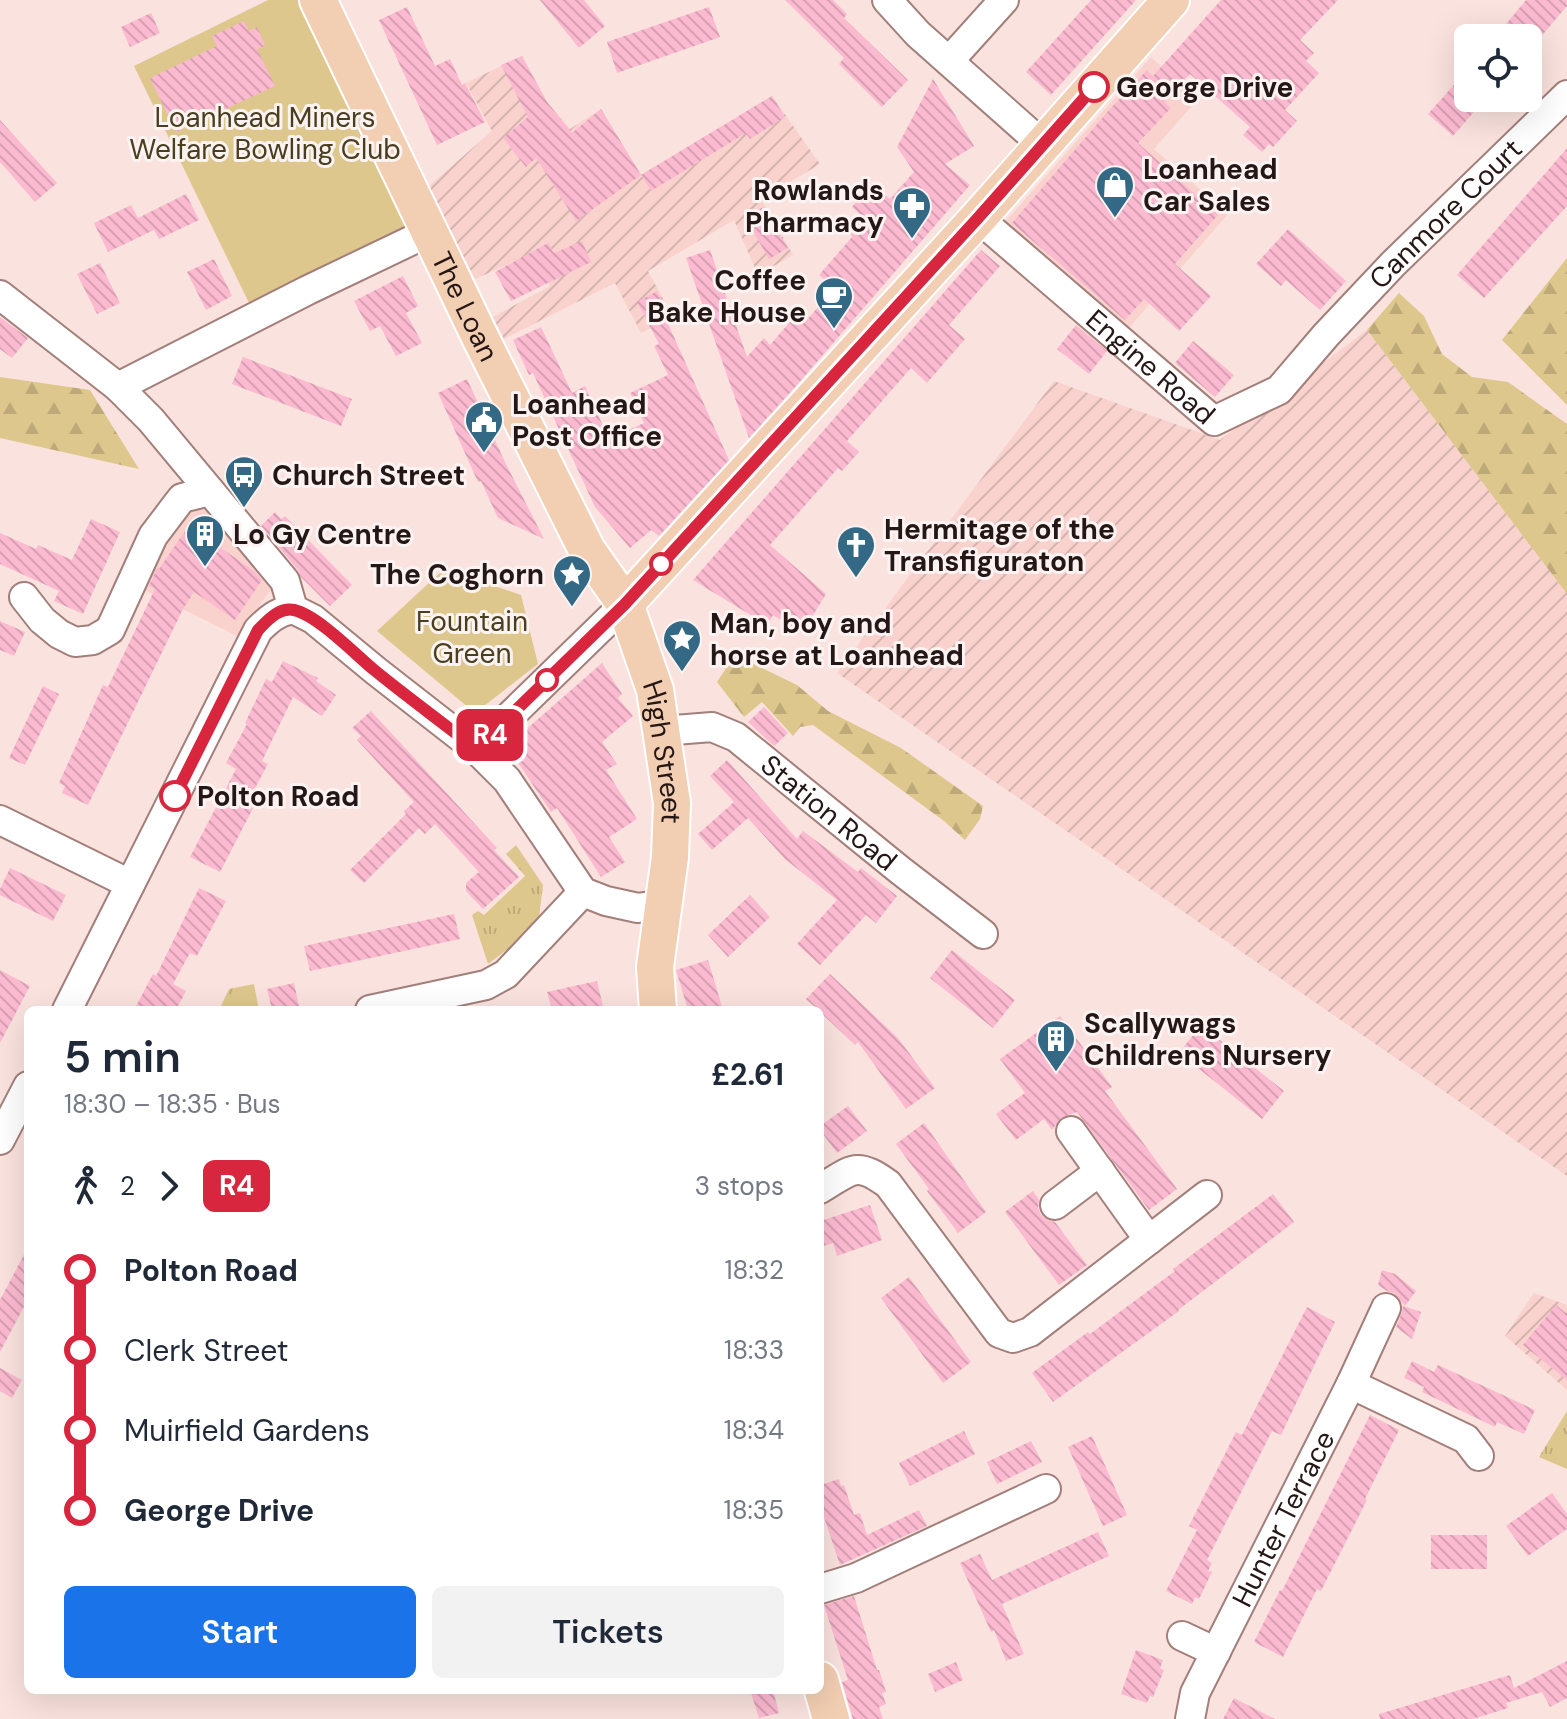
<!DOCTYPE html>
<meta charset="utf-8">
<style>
body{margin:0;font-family:"DM Sans",sans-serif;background:#f2f2f3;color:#1f2937;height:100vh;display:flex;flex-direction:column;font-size:30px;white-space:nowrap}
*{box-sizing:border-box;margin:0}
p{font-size:26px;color:#747a83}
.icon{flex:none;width:44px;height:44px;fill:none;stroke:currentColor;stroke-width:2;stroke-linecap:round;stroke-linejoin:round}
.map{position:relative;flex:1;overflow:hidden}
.sheet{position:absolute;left:24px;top:1006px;width:800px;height:688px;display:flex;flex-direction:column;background:#fff;border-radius:12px;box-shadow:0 8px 32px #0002}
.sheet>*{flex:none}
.badge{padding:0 16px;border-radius:12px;font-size:28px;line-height:52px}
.controls{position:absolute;left:1454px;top:24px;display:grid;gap:16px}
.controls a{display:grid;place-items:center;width:88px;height:88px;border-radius:12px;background:#fff;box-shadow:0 8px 32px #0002;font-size:40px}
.map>.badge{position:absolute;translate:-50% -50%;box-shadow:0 0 0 4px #fff}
.legs{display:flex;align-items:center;gap:12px;height:88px;padding:0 40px;font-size:26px}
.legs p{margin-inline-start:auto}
.overview{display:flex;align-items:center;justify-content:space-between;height:136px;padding:0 40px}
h1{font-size:44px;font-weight:600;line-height:60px}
.primary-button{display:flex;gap:16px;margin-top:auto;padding:16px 40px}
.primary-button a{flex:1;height:92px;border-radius:12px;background:#1a73e8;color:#fff;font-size:32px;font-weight:600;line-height:92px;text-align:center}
.primary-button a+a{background:#f2f2f3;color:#1f2937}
ul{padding:0 40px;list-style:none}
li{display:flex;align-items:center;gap:28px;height:80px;font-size:30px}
li i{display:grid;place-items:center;width:12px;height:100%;margin:0 10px;background:currentColor}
li i::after{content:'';width:20px;height:20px;margin:-10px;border:6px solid;border-radius:50%;background:#fff}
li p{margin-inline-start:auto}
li:first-child i{background:linear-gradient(#0000 50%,currentColor 0)}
li:last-child i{background:linear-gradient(currentColor 50%,#0000 0)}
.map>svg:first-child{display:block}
</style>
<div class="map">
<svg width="1567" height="1719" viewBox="0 0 1567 1719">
<defs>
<pattern id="industrial-furrows" width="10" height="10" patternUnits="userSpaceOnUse" patternTransform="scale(2)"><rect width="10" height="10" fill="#f9d2cd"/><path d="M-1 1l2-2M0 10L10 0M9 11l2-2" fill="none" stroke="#d5b4af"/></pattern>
<pattern id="grass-tufts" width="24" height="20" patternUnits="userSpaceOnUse" patternTransform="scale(2)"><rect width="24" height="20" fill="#dec78d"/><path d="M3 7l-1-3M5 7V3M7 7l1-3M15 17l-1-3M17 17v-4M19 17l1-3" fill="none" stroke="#beaa79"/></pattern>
<pattern id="forest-firs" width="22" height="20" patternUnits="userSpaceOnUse" patternTransform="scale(2)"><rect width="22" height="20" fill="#dec78d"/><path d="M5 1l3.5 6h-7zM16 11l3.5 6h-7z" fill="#beaa79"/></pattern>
<pattern id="building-back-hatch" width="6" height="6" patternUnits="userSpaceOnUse" patternTransform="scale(2)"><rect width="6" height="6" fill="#fcbad1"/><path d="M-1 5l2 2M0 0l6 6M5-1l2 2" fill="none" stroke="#d89fb3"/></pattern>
</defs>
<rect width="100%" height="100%" fill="#fae2de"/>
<path fill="#f9d2cd" d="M1151 57 1197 100 1154 149 1228 214 1127 330 1004 223Z
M209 502 275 584 237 636 136 586 183 512Z"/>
<path fill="url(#industrial-furrows)" d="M522 56 547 102 570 129 601 109 641 175 772 96 820 164 761 199 793 255 758 275 734 220 648 271 673 317 641 333 615 283 504 339 493 317 550 286 534 253 475 279 428 187 492 131 466 83Z
M1367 330 1567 594V1176L837 673 1054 381 1220 440Z
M1534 1293 1567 1305V1390L1505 1336Z"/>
<path fill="url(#grass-tufts)" d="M516 845 543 885 538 926 488 964 472 915 478 911 484 915 525 876 506 854Z
M254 984 259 1010H219L229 989Z
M1567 1411V1469L1539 1457Z"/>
<path fill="url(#forest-firs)" d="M1567 258V405L1502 340Z
M1399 293 1424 316 1442 354 1472 377 1508 382 1567 424V594L1367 330Z
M0 377 90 390 139 469 0 438Z
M735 655 797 685 828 711 901 748 983 806 980 819 965 840 944 821 813 725 800 727 793 736 762 702 744 717 717 682Z"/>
<path fill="#dec78d" d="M268 0H301L408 229 251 307 134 66Z
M444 569 521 595 538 664 475 713 377 631Z"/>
<path fill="url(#building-back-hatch)" d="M540 0H584L605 26 579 48Z
M785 0H833L847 14 844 18 908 80 882 107 839 64 844 58Z
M1091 0H1136L1051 95 1026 72Z
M1221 0H1338L1300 40 1314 53 1306 61 1319 73 1285 110 1297 121 1273 147 1269 144 1262 152 1243 135 1250 127 1190 74 1164 102 1171 108 1138 143 1218 215 1175 264 1211 296 1179 331 1144 299 1125 320 1012 223 1110 109 1147 70 1153 76Z
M1526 0H1567V6L1532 47 1528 43V38H1522L1506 24Z
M407 7 435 66 450 59 462 85 465 83 485 122 437 145 379 20Z
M709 7 720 37 617 73 607 42Z
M151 13 160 33 130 47 121 27Z
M244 21 249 31 257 27 265 46 257 49 275 86 176 132 150 78 217 46 212 36Z
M522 56 547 102 572 133 601 109 641 175 576 221 536 158 526 167 503 138 528 117 501 65Z
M1468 69V98H1486L1453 136 1428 114Z
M933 79 974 146 945 164 970 185 796 386 749 438 686 258 710 250 747 357 764 338 770 345 796 315 805 322 835 288 819 275 852 237 846 224 862 216 852 207 872 183 890 199 914 172 897 147Z
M772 96 785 117 750 139 746 133 651 191 641 175Z
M0 120 57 183 35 202 0 162Z
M1567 148V206L1484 298 1457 275Z
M186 194 199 220 159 239 154 230 108 252 94 223 131 205 138 218Z
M763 207 788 248 769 259 745 217Z
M1288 229 1346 281 1320 310 1286 280 1281 286 1256 264Z
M582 241 591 262 511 301 495 272 548 243 554 253Z
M981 250 1000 266 949 325 965 339 927 383 911 368 847 441 859 452 842 471 838 468 770 545 826 594 802 633 773 615 767 625 693 580Z
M214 259 232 296 206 310 187 272Z
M100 263 120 303 97 314 77 274Z
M403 276 418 306 406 313 422 343 396 356 380 326 370 331 354 301Z
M657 291 670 314 665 317 729 460 659 536 651 530 630 548 595 507 533 373 529 375 513 340 541 327 572 393 585 386 609 439 644 423 630 393 668 375 654 346 659 344 637 302Z
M0 317 28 338 12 358 0 349Z
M1076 325 1107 351 1089 374 1057 349Z
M1193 341 1234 375 1215 397 1175 363Z
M243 357 352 399 341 426 232 384Z
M467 379 505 462 544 539 498 518 481 481 478 482 438 393Z
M275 512 281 519 285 516 352 585 330 606 301 577 298 570 261 526Z
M194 518 223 538 218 546 254 571 262 580 235 620 194 592 183 609 88 805 62 793 65 786 59 783 103 685 108 687 155 589 149 586 157 568 159 569Z
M91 519 120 532 83 614 54 601 59 591 0 564V533L36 549 38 545 72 560Z
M0 621 25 632 14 656 0 650Z
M283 661 318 678 316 681 336 695 322 716 293 697 262 761 268 764 255 788 262 791 220 872 190 857 236 769 226 763 247 724 245 723 266 679 272 682Z
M602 663 622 694 618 698 633 716 602 742 617 764 606 770 637 819 609 837 625 862 601 877 557 808 551 812 507 746Z
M43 686 59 694 25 765 9 758Z
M764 707 788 733 774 746 748 722Z
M371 711 497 848 494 850 519 877 483 909 466 891V883L479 872 435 824 425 834 419 828 364 883 350 870 406 814 404 811 414 802 357 740 361 736 352 728Z
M727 760 797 839 803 831 858 872 861 868 897 896 876 923 866 915 820 965 797 944 837 900 785 859 748 818 712 850 698 834 734 802 710 776Z
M10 868 66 895 53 921 0 895V889Z
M199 888 226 901 197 956 190 953 173 984 186 991 176 1010H134L153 974 156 976Z
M750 895 770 917 728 957 708 935Z
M454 914 460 939 310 971 304 946Z
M952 950 1015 1000 993 1028 930 978Z
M708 960 723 1010H688L676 970Z
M0 970 30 986 0 1043Z
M830 974 898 1038 935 1088 906 1109 858 1042 855 1045 820 1012V1010H818L806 999Z
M597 981 603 1006 583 1010H552L547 992Z
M294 983 300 1010H272L267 989Z
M1060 1016 1112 1087 1105 1091 1177 1189 1149 1210 1077 1112 1061 1118 1052 1130 1044 1119 1016 1140 996 1114 1025 1093 1000 1059Z
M1201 1025 1284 1091 1262 1119 1179 1053Z
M848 1106 867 1131 837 1153 820 1130V1126Z
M924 1123 986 1212 958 1233 927 1191 929 1189 896 1144Z
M1033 1191 1039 1200 1038 1208 1041 1215 1048 1220 1055 1222 1087 1265 1059 1285 1005 1212Z
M1273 1194 1294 1222 1178 1310 1179 1311 1053 1402 1032 1373 1088 1332 1090 1334 1175 1271 1173 1269Z
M870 1205 882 1240 837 1256 833 1243 820 1247V1221Z
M28 1247V1299L0 1352V1300Z
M1382 1270 1395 1274 1416 1291 1405 1306 1394 1293 1387 1291 1378 1285Z
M909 1277 971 1362 943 1383 881 1298Z
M1556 1305 1567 1314V1380L1523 1345Z
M1403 1306 1421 1312 1412 1339 1396 1327 1401 1315Z
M1307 1307 1335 1322 1281 1435 1272 1431 1207 1560 1212 1563 1208 1571 1212 1572 1199 1599 1195 1597 1192 1604 1166 1591 1197 1530 1189 1526 1236 1432 1242 1435Z
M1412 1361 1434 1372 1438 1365 1535 1410 1524 1434 1497 1422 1495 1427 1422 1392 1424 1387 1404 1378Z
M0 1368 22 1380 12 1398 0 1391Z
M1370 1415 1399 1430 1365 1499 1367 1500 1321 1591 1317 1589 1283 1657 1254 1642 1280 1590 1282 1591Z
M964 1431 975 1454 910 1486 899 1463Z
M1092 1436 1127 1515 1103 1526 1068 1447Z
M1031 1441 1042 1462 997 1484 987 1462Z
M839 1479 841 1486 844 1485 854 1515 860 1513 867 1535 919 1510 927 1526 840 1565 820 1505V1485Z
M1552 1493 1567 1514V1529L1528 1556 1506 1526Z
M1098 1532 1109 1556 1002 1604 1024 1654 1006 1661 994 1630 991 1632 960 1563 980 1554 992 1580Z
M1431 1535H1487V1569H1431Z
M854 1596 877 1670H879L886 1692 882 1693 886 1704 879 1707 883 1719H853L842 1682 848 1680 824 1605Z
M1136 1650 1163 1660 1160 1668 1164 1670 1153 1697 1150 1696 1147 1703 1121 1694Z
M1567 1661V1698L1550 1707 1542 1692 1506 1703 1508 1708 1473 1719H1380L1379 1714 1510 1675 1514 1688Z
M956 1662 963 1680 935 1692 928 1674Z
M750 1690H773L779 1713 759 1718Z
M1234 1698 1275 1719H1223Z"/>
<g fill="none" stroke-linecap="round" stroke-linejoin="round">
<g stroke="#a27f7a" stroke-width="32">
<g id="minor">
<path d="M887 0 918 34 1043 145"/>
<path d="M949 61 1004 0"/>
<path id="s1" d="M978 218 1214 421 1279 390 1326 335 1393 264 1567 95"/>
<path d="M0 295 118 387 151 420 285 581 293 609 313 619 376 671 476 749 507 780 583 892 606 901 638 908 663 904"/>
<path d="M118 387 308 290 429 232"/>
<path d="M24 597 42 620 59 634 75 642 93 640 110 630 153 536 178 503 182 498 210 491"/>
<path id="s2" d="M662 731 712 727 736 737 901 871 983 934"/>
<path d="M476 749 625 604"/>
<path d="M0 820 130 884"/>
<path d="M67 1010 258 630C269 619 277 612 293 609"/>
<path d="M370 1010 486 985 506 974 583 892"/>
<path d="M1071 1131 1149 1240"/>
<path d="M0 1140 28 1086"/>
<path d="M820 1189C852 1170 855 1160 888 1184L999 1333 1013 1338 1030 1332 1207 1195"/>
<path d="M1055 1205 1100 1171"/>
<path d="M1351 1384 1466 1439 1479 1456"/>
<path d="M820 1589 856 1578 1046 1489"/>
<path d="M1182 1636 1216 1652"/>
<path id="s3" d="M1190 1719 1195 1693 1351 1384 1386 1308"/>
</g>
</g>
<g stroke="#fff" stroke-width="40">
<g id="major">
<path id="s4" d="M318 0 480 337 587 550 625 604 655 690 672 803 670 857 655 967 658 1010"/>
<path d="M625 604 978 218 1171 0"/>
<path d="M820 1680 831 1719"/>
</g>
</g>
<use href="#minor" stroke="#fff" stroke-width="28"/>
<use href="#major" stroke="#f2ceb2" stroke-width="36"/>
</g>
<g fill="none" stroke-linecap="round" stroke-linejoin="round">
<g stroke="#fff" stroke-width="18">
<path id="line-1" d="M175 796 258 630C268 620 279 607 294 610 317 615 354 653 373 669 407 697 442 722 476 749L625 604 978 218 1094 87"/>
</g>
<use href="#line-1" stroke="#d7263d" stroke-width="12"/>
</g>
<defs>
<g id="shop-pin" transform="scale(2)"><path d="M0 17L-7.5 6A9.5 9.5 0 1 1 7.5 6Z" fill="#336984" stroke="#fbf3f2"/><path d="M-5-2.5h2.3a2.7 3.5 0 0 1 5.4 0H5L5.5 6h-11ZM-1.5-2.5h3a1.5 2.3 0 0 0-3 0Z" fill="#fff"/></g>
<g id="pharmacy-pin" transform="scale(2)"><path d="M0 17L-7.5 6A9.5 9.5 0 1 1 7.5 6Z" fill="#336984" stroke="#fbf3f2"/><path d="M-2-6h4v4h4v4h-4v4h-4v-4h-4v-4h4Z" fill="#fff"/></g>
<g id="cafe-pin" transform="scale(2)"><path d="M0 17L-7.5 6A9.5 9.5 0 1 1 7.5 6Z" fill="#336984" stroke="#fbf3f2"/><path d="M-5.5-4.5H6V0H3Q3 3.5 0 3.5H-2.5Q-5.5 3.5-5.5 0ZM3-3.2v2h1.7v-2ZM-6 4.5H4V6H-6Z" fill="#fff"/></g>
<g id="civic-pin" transform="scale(2)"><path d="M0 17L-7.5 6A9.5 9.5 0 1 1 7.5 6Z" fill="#336984" stroke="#fbf3f2"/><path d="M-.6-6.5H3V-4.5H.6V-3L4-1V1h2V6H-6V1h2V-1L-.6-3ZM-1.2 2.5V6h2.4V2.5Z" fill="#fff"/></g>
<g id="bus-pin" transform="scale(2)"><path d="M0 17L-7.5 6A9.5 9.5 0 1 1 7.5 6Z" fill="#336984" stroke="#fbf3f2"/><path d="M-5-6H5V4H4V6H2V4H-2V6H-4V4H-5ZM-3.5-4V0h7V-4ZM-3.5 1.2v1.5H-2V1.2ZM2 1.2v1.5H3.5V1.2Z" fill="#fff"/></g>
<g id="building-pin" transform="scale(2)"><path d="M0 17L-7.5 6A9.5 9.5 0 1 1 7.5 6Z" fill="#336984" stroke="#fbf3f2"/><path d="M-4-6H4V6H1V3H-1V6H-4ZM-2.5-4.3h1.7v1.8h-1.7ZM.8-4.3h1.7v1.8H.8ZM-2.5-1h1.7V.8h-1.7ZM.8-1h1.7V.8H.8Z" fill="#fff"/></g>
<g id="church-pin" transform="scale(2)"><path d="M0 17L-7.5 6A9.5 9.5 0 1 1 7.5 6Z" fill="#336984" stroke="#fbf3f2"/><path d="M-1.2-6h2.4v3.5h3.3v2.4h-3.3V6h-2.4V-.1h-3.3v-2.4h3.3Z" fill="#fff"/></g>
<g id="sight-pin" transform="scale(2)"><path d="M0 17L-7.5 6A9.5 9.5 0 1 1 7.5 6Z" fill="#336984" stroke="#fbf3f2"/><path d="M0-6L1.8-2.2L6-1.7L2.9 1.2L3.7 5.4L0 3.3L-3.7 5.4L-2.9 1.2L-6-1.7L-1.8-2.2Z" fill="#fff"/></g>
</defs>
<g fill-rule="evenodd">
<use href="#shop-pin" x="1115" y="185"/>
<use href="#pharmacy-pin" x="912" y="206"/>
<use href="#cafe-pin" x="834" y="296"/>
<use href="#civic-pin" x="484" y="420"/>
<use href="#bus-pin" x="244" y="475"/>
<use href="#building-pin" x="205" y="534"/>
<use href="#church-pin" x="856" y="545"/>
<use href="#sight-pin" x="572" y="574"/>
<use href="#sight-pin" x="682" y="639"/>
<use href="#building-pin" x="1056" y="1039"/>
</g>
<g fill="#fff" stroke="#d7263d" stroke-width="4">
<circle cx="1094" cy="87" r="14"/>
<circle cx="661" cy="564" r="10"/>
<circle cx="547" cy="680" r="10"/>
<circle cx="175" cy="796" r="14"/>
</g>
<g text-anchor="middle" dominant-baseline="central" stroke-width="6" stroke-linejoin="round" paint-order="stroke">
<g font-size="28" font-weight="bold" fill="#241715" stroke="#fbf3f2" text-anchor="start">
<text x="1116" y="87">George Drive</text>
<text x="197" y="796">Polton Road</text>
</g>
<g font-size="28" fill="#4b3e1d" stroke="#fbf3f2">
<text x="265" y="117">Loanhead Miners<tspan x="265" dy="32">Welfare Bowling Club</tspan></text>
<text x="472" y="621">Fountain<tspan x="472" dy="32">Green</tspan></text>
</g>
<g font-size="28" font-weight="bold" fill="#241715" stroke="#fbf3f2" text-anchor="start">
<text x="1143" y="169">Loanhead<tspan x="1143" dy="32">Car Sales</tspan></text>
<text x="884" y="190" text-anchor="end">Rowlands<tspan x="884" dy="32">Pharmacy</tspan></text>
<text x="806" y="280" text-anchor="end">Coffee<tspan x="806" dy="32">Bake House</tspan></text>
<text x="512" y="404">Loanhead<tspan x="512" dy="32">Post Office</tspan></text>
<text x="272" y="475">Church Street</text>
<text x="884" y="529">Hermitage of the<tspan x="884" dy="32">Transfiguraton</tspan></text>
<text x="233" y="534">Lo Gy Centre</text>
<text x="544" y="574" text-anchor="end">The Coghorn</text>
<text x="710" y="623">Man, boy and<tspan x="710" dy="32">horse at Loanhead</tspan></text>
<text x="1084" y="1023">Scallywags<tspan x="1084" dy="32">Childrens Nursery</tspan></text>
</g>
<g font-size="28" fill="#241715" stroke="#fbf3f2">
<text stroke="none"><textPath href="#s1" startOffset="626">Canmore Court</textPath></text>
<text stroke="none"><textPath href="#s4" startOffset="340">The Loan</textPath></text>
<text stroke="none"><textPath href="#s1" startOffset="228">Engine Road</textPath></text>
<text stroke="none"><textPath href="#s4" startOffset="832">High Street</textPath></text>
<text stroke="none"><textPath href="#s2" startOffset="196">Station Road</textPath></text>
<text stroke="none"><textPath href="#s3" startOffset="222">Hunter Terrace</textPath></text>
</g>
</g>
</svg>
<div class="controls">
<a><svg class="icon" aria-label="locate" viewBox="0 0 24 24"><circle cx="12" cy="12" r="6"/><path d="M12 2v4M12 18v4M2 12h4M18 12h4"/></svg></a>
</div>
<b class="badge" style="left:490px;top:735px;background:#d7263d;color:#fff">R4</b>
<section class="sheet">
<div class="overview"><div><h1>5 min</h1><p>18:30 – 18:35 · Bus</p></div><b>£2.61</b></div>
<div class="legs"><svg class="icon" aria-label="walk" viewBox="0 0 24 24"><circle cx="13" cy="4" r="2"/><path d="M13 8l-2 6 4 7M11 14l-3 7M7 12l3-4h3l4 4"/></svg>2<svg class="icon" aria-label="forward" viewBox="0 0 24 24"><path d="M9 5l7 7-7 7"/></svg><b class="badge" style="background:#d7263d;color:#fff">R4</b><p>3 stops</p></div>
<ul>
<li><i style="color:#d7263d"></i><b>Polton Road</b><p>18:32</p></li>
<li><i style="color:#d7263d"></i><span>Clerk Street</span><p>18:33</p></li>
<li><i style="color:#d7263d"></i><span>Muirfield Gardens</span><p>18:34</p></li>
<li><i style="color:#d7263d"></i><b>George Drive</b><p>18:35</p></li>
</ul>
<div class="primary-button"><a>Start</a><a>Tickets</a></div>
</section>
</div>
